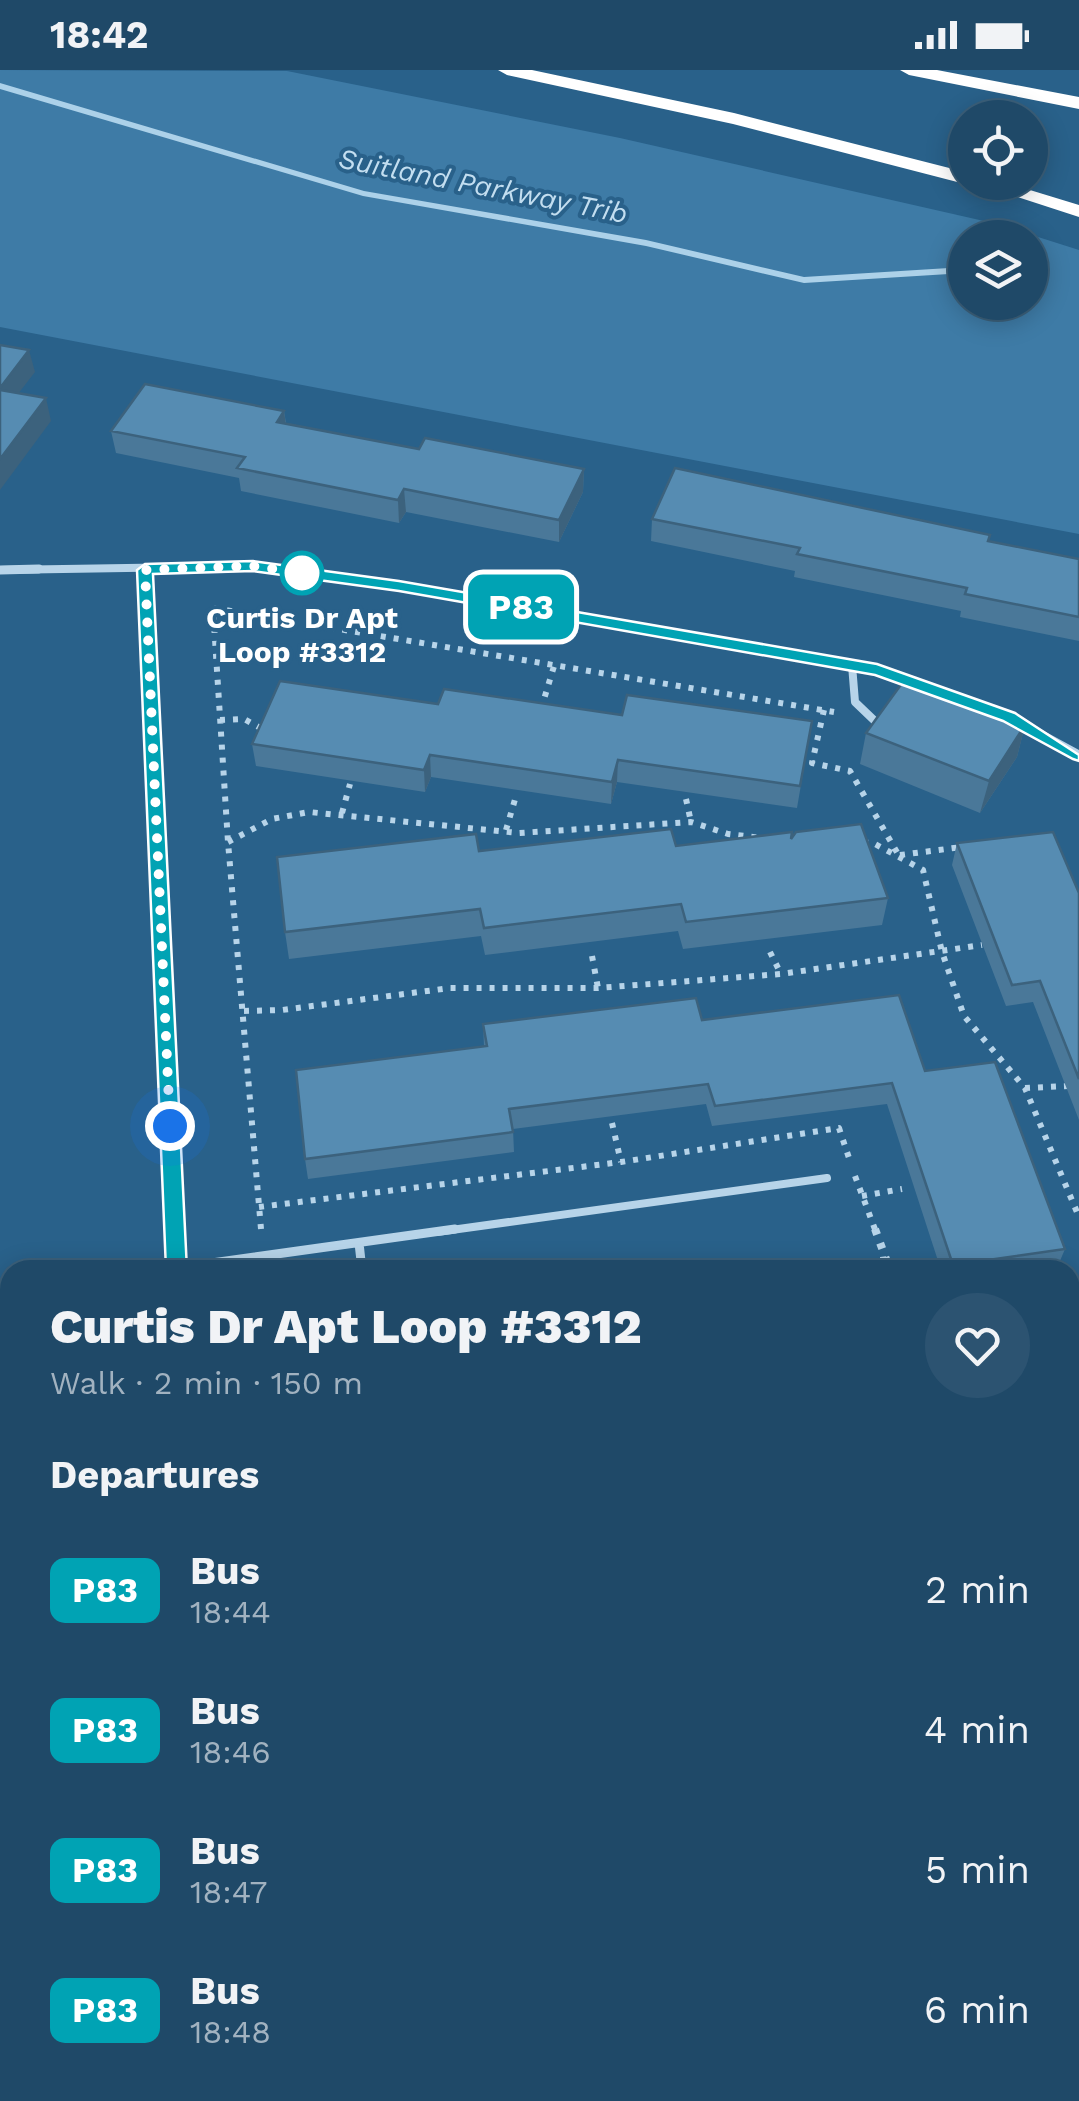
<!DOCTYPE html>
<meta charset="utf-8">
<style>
body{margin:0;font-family:"Work Sans",sans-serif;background:#2c5371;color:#f1f3f6;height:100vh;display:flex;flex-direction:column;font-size:38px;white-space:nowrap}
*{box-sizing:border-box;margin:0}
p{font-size:32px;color:#a1b2c0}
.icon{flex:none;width:55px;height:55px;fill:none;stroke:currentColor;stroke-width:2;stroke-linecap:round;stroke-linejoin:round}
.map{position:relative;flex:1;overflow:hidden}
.side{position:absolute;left:0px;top:1190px;width:1080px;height:842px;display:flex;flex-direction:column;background:#1f4968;border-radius:30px 30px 0 0;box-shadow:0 5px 25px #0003,0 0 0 2px #3c617c}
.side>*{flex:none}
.badge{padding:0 20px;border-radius:15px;font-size:35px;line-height:65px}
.buttons{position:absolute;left:948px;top:30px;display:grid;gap:20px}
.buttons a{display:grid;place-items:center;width:100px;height:100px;border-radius:50%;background:#1f4968;box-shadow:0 5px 25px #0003,0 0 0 2px #3c617c;font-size:50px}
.you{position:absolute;width:50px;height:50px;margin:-25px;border:8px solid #fff;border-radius:50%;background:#1a73e8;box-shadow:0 0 0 15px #1a73e833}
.map>.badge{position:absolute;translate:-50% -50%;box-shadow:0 0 0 5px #fff}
h2{padding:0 50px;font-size:38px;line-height:90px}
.round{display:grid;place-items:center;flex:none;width:105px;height:105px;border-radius:52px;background:#2c5371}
.overview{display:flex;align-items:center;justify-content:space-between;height:170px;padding:0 50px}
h1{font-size:48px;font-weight:800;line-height:75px}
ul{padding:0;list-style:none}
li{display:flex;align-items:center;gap:30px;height:140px;padding:0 50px}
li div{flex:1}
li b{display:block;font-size:38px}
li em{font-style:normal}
li .badge{min-width:110px;font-weight:700;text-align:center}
.status{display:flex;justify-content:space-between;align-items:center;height:70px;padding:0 50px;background:#1f4968;direction:ltr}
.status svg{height:28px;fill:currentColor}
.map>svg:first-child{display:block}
</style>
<div class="status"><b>18:42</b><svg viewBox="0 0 49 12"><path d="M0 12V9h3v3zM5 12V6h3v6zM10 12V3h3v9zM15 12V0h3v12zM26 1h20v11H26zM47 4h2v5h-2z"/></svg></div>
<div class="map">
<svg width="1079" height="2031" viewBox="0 0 1079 2031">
<rect width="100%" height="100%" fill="#29618a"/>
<path fill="#3e7ba6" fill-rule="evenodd" d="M0 0 287 1 620 68 997 154 1079 180V464L0 257ZM965 168H1030V232H965Z"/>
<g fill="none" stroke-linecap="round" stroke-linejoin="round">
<path fill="#acd1e9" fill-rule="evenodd" d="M0 13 364 121 646 170 804 207 965 197V203L804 213 646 176 363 126 0 19Z"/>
<path stroke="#b7d4e9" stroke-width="6" stroke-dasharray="5 8" stroke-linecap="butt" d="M541 639 555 593
M824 640 812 693 850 701 898 784
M220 650 244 649 264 660
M686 729 691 752
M342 743 350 714
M506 760 516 726
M228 772 272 749 309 742 519 763 691 752 728 764 761 768
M863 772 875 774 923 800 942 882 964 946 1025 1018 1079 1147
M900 785 962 777
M770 882 781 904
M592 886 598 918
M244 941 282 940 450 918H598L781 904 982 875
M1025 1018 1068 1016
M612 1053 621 1092
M855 1106 876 1162
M862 1126 902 1119
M259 1137 621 1092 839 1058 851 1094
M261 1159 228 772 213 538 834 642"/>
<path stroke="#b7d4e9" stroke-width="8" stroke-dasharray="6 9" stroke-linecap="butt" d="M875 1159 890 1200
M806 1200 888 1190
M1070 1206 1079 1204
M1070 1732 1079 1730"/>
<path stroke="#b7d4e9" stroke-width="8" d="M145 499 174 1162
M852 595 855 632 878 654
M437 1162 827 1108"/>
<path stroke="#b7d4e9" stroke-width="9" d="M174 1159 176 1200
M359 1173 362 1200
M176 1198 455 1159
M1070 1774 1079 1772"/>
<path stroke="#b7d4e9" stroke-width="8" d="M0 500 253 496 296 502"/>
<path stroke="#b7d4e9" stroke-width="9" d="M278 499 399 516 877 600 1009 647 1079 685
M0 500 39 499"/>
<path stroke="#b7d4e9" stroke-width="12" d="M0 1879H10
M1070 1883 1079 1884
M0 1948 10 1946"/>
<path fill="#fff" fill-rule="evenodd" d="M498 0H532L734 43 965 102V112H970L965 114 733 54 507 5Z
M900 0H937L1079 27V39L909 5Z
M972 112H1004L1079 135V147Z"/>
</g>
<path fill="#4a7899" d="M284 341 286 353 419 379 584 399 583 422 559 472 406 442 399 453 241 421 239 408 116 383 111 361Z
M652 449 988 471 1079 489V571L960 547 961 541 794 507 795 501 651 471Z
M438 634 622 645 812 651 797 738 617 712 611 734 431 707 425 722 256 696 252 674Z
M1025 655 1017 687 980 743 860 694 866 663Z
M791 769 888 828 882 855 683 879 678 861 485 885 481 866 289 889 285 862 479 781 676 776Z
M957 773 1079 823V1050L1033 932 1006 936 952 795Z
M702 950 925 1001 1065 1179 1057 1198 1045 1200H941L887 1034 712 1056 706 1034 513 1059 514 1082 308 1109 305 1089 484 976 483 954Z
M1079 1561V1686L1070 1687V1563Z"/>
<path fill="#3c627d" d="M29 280 35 302 4 342 0 326V318Z
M46 328 51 351 0 420V389Z
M284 341 287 363 277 352Z
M584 399 583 422 559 472V450Z
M404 419 406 442 399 453 398 430Z
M1025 655 1017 687 980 743 989 711Z
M430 685 431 707 425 722 424 700Z
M618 690 617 712 611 734 612 712Z
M328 2022H334L335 2031H328Z"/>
<path fill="#568cb2" stroke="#3c627d" stroke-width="2.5" d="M0 275 29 280 0 318Z
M145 314 284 341 277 352 419 379 425 368 584 399 559 450 404 419 398 430 237 398 245 387 111 361Z
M0 320 46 328 0 389Z
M675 398 990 465 988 471 1079 489V547L965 524 967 518 797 484 800 478 652 449Z
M905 609 1025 655 989 711 866 663Z
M280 611 438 634 444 619 622 645 627 625 812 651 800 716 618 690 612 712 430 685 424 700 252 674Z
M861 754 888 828 686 852 681 834 484 858 480 839 285 862 277 787 476 764 479 781 671 759 676 776 792 762 791 769 796 762Z
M1053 762 1079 823V1009L1040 911 1012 915 957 773Z
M899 925 925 1001 995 992 1065 1179 953 1195 892 1013 715 1036 708 1014 509 1039 513 1062 305 1089 296 1000 487 976 483 954 696 928 702 950Z
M1079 1561V1670L1070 1672V1563Z
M229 2022H328V2031H226L225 2023Z"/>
<path fill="#00a3b4" stroke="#fff" stroke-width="2.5" d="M253 491 399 511 877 594 1015 643 1079 685V691L1073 689 1003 651 875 605 399 521 253 501 153 504 187 1200 176 1209 166 1200 137 500 145 494Z"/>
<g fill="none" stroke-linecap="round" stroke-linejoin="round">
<path stroke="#fff" stroke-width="10" stroke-dasharray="0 18" d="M170 1056 145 500 253 496 302 503"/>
</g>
<circle fill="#fff" stroke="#00a3b4" stroke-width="5" cx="302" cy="503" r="20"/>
<g text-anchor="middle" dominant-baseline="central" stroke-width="8" stroke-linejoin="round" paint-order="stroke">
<g font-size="28" font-style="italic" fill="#c3def0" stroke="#29618a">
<text transform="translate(483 116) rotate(11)">Suitland Parkway Trib</text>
</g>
<g font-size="30" font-weight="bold" fill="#fff" stroke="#29618a">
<text x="302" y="547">Curtis Dr Apt<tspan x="302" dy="34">Loop #3312</tspan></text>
</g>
</g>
</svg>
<div class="buttons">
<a><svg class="icon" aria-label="locate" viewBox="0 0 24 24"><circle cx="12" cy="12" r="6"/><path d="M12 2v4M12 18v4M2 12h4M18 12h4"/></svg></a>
<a><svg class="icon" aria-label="layers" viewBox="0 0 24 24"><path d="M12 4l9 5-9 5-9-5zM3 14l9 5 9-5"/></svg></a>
</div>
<div class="you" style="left:170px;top:1056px"></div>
<b class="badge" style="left:521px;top:537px;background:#00a3b4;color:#fff">P83</b>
<section class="side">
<div class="overview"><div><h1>Curtis Dr Apt Loop #3312</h1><p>Walk · 2 min · 150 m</p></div><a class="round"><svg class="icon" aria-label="heart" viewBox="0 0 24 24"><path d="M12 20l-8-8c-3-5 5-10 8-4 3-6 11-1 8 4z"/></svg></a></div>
<h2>Departures</h2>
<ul>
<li><span class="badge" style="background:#00a3b4;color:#fff">P83</span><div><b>Bus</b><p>18:44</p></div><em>2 min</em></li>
<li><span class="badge" style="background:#00a3b4;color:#fff">P83</span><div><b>Bus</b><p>18:46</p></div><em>4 min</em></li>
<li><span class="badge" style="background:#00a3b4;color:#fff">P83</span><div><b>Bus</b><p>18:47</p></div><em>5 min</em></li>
<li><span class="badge" style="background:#00a3b4;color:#fff">P83</span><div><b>Bus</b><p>18:48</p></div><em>6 min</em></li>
</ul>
</section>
</div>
